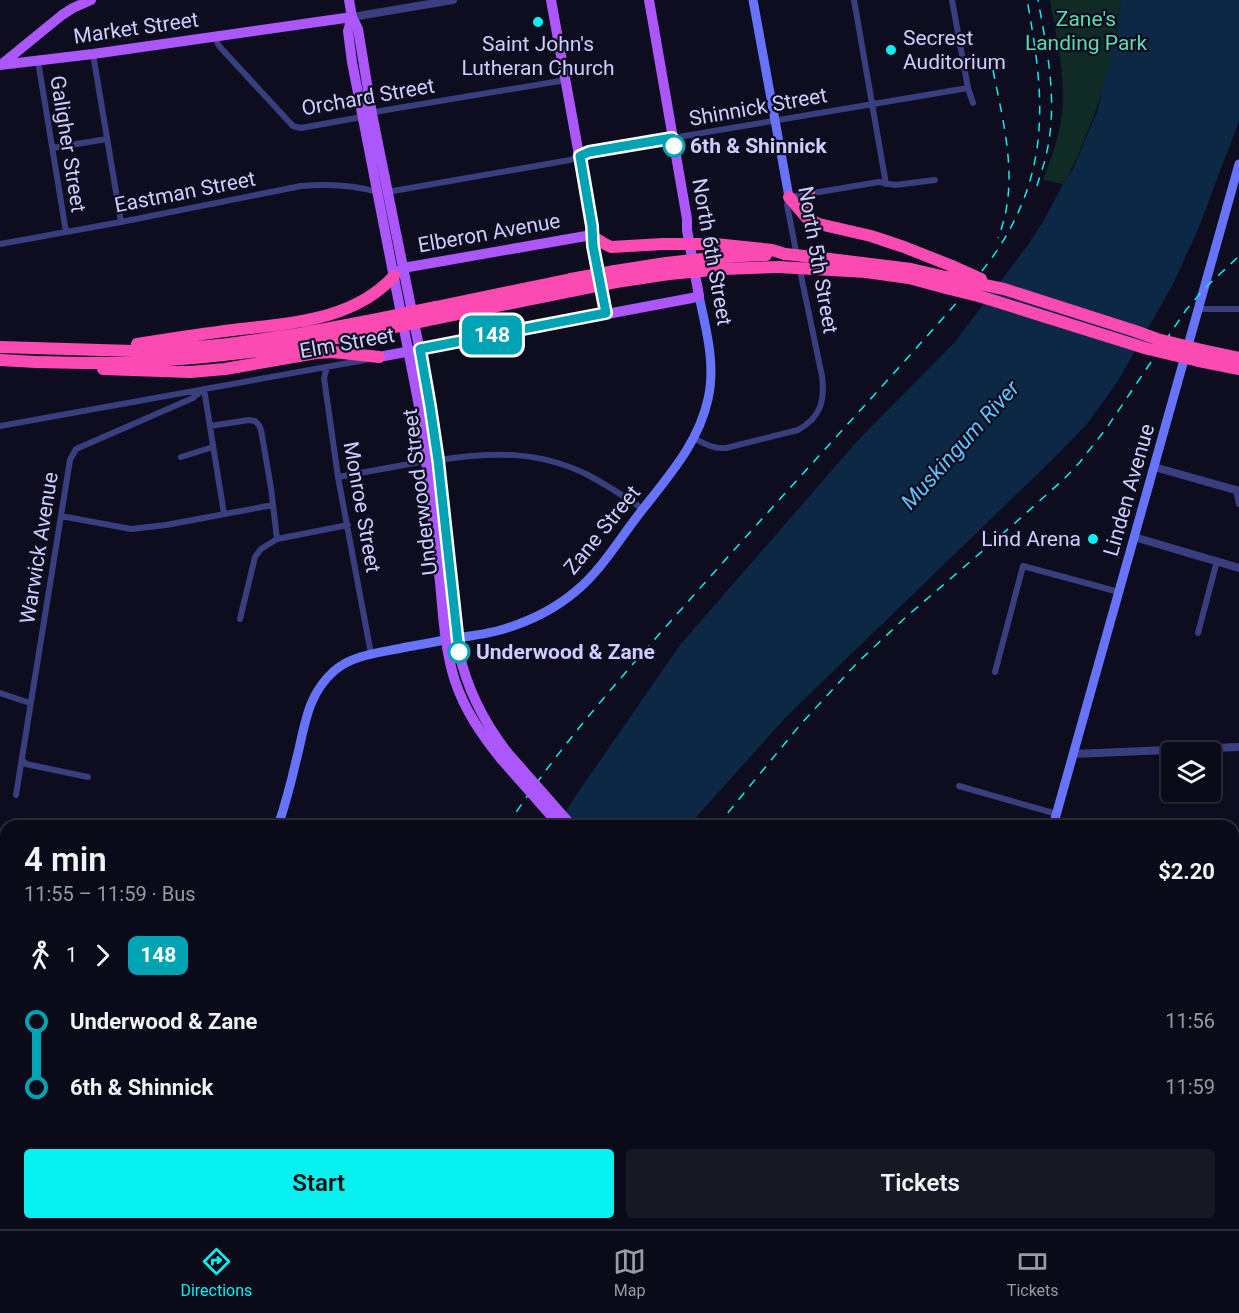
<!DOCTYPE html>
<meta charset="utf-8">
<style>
body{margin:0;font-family:Roboto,sans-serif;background:#181825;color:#f1f3f6;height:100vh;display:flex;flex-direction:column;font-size:22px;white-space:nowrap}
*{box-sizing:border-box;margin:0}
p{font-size:20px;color:#999aa2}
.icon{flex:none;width:33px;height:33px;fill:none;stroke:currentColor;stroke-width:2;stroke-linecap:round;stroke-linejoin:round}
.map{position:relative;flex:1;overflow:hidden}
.panel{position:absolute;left:0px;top:820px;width:1239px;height:410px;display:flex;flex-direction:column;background:#0a0a18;border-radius:18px 18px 0 0;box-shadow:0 2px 4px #0004,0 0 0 2px #2a2b37}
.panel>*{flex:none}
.badge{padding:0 12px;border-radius:9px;font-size:21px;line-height:39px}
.controls{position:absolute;left:1161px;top:742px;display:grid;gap:12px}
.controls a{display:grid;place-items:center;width:60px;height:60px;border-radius:6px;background:#0a0a18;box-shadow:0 2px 4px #0004,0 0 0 2px #2a2b37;font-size:30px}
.map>.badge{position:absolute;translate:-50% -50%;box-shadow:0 0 0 3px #fff}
.legs{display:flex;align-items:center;gap:9px;height:66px;padding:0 24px;font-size:20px}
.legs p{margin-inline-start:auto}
.summary{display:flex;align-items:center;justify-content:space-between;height:102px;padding:0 24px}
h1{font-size:33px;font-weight:600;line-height:45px}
.button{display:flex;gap:12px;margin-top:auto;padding:12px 24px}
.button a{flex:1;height:69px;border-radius:6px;background:#06f1f0;color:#111;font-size:24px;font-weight:600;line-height:69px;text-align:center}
.button a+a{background:#181825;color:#f1f3f6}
ul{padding:0 24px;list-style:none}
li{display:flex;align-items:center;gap:21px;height:66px;font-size:22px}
li i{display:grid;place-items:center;width:9px;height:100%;margin:0 8px;background:currentColor}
li i::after{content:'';width:15px;height:15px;margin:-8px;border:4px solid;border-radius:50%;background:#0a0a18}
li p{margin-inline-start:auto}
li:first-child i{background:linear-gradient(#0000 50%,currentColor 0)}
li:last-child i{background:linear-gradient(currentColor 50%,#0000 0)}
.dock{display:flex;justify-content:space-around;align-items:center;height:84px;border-top:2px solid #2a2b37;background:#0a0a18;font-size:16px;color:#999aa2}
.dock a{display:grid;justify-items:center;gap:3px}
.dock .current{color:#06f1f0}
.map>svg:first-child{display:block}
</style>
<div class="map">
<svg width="1239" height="1229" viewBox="0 0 1239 1229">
<rect width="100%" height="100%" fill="#0e0d20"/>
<path fill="#102a26" d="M1050 0H1121C1115 48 1104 94 1085 138 1079 154 1072 169 1063 184L1043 180C1049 163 1057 144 1060 126 1068 84 1057 41 1050 0Z
M818 93 820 104 799 108 797 97Z
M494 1224H749L747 1229H492Z"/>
<path fill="#0d2844" d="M1121 0H1239V121L1197 232 1172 286 1118 381 1087 424 1054 458 787 716 698 815 690 826H556L579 791 680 645 860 438 954 343 1025 249 1044 220 1063 184 1073 169 1097 112 1116 36Z
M362 1224H477L476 1229H359Z"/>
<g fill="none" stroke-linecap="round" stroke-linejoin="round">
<path stroke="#393e7e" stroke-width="6" d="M854 0 886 184
M952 0 968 88 973 103
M214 36 219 46 293 126 301 128 356 118 380 111 566 80
M93 54 121 222
M38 61 66 232
M52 148 107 139
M387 192 570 160 589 152 968 88
M0 244 121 222 301 186C325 184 354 185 377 192
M797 256 787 205 789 197 879 182 895 185 935 180
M1198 309H1239
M327 367 324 378 338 477 371 654
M0 426 365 360
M210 426 249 420 255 421 259 425 261 430 271 488 277 539
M695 439C705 444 714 449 726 448L798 430C821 417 825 401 822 376L799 266
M181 457 213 447
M438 460C491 452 538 450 588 475 607 485 625 497 643 509
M338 477 426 461
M1236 490 1239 504
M61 516 131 529 166 525 273 505
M240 619 255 557 261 549 277 539 348 525
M1198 633 1217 561
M995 672 1023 566 1119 592
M0 693 30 703
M22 759 26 764 88 777
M959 786 1057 814
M16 795 70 460 76 449 193 398 204 389 224 514
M1233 833 1239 832
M1233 885 1239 884
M0 942 6 945
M1233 1122 1239 1121
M1233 1218 1239 1217
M803 1229 805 1224
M851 1229 852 1224
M1042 1229 1043 1224
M1099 1229 1100 1224
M1169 1229 1200 1224"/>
<path stroke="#393e7e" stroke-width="8" d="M352 17 453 0
M1154 467 1239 491
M1134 537 1239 568
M1073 754 1239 747
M941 1229 943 1224"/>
<path stroke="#6773fb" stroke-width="9" d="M753 0 789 197
M278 826C285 805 291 783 296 761 305 727 306 696 334 671 351 656 376 653 397 649 417 645 436 642 455 638 472 636 488 634 504 629 530 621 555 609 576 591 600 571 617 543 636 518 664 481 698 446 708 399 716 365 706 329 699 296
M1053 826 1239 164
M75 1229 77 1224"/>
<path stroke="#ac57fb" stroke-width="10" d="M349 0 352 17 358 29 372 114 431 406 459 652C467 689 484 722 507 752
M551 0 590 216 593 246 606 313
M352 17 348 31 352 62 419 406C427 464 433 523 440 582 443 615 445 650 455 681 465 711 482 735 501 759
M2 64 62 15 73 8 91 0
M0 65 93 54 352 17
M399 271 403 268 586 236 593 237
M379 357 692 298 699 296 687 230V219L649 0
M1233 1006H1239
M1233 1017 1239 1016"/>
<path stroke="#fb4bb2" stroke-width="12" d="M789 197 807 218 819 224 871 236 904 247 952 266
M801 211 804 202 809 193
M593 237 603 243 611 247 663 244
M715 244 772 250 785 254
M720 257 766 255
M814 257 911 269 946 277
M722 269 778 267
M815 269 866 272 909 278 946 288
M615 271 666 263
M616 282 669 274
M436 307 571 279
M438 318 576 290
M137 344C169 339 201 334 233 330 290 323 353 321 394 276
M0 347 133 351 178 349 229 344 299 334 378 319
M1202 350 1239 358
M0 360C80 366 161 363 241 353 288 348 334 338 380 330
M1199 361 1239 369
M103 369 190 372 225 369 316 353 333 352 379 357"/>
<path stroke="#06f1f0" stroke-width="1.5" stroke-dasharray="9 8" stroke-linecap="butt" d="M993 70C1004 126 1020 183 998 238
M1037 186C1040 175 1045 163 1047 151 1058 101 1047 49 1038 0
M507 826C559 746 623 675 686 604 776 502 869 402 959 300 972 283 986 267 998 249 1052 166 1044 92 1027 0
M717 826 800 725 857 663 906 617 1015 523 1064 479 1080 462 1108 426 1186 310 1204 289 1239 256
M308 1229 310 1224
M484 1229 485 1224"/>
<path stroke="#ac57fb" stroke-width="10" d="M507 752 572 826
M501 759 560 826"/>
<path stroke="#fb4bb2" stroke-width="12" d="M663 244H715
M785 254 814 257
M666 263 720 257
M952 266 981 279
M778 267 815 269
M669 274 722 269
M946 277 1004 289 1135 331 1157 339 1202 350
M571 279 615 271
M946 288 982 297 1148 349 1199 361
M576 290 616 282
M378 319 436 307
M380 330 438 318"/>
</g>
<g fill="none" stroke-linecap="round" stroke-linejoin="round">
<g stroke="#fff" stroke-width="14">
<path id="line-1" d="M459 652 438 460 430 406 420 349 606 313 593 246 592 226 580 156 589 152 672 138 674 146"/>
</g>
<use href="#line-1" stroke="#00a3b4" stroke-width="9"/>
</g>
<g fill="#06f1f0" stroke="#0e0d20" stroke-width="2">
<circle cx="538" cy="22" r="6"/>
<circle cx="891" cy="50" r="6"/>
<circle cx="1093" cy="539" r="6"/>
</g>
<g fill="#fff" stroke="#00a3b4" stroke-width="3">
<circle cx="674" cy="146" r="10"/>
<circle cx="459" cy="652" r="10"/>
</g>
<g text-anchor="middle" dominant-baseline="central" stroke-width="4.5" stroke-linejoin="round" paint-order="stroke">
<g font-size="21" fill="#5cdbae" stroke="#0e0d20">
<text x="1086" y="19">Zane's<tspan x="1086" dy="24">Landing Park</tspan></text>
</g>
<g font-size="21" fill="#cecdfe" stroke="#0e0d20">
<text transform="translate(136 28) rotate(-8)">Market Street</text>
<text transform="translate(368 97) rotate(-10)">Orchard Street</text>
<text transform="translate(758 107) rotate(-10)">Shinnick Street</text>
<text transform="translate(68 144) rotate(81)">Galigher Street</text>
<text transform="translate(185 192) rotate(-11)">Eastman Street</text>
<text transform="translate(489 233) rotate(-10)">Elberon Avenue</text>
<text transform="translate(712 252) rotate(80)">North 6th Street</text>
<text transform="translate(818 260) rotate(80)">North 5th Street</text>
<text transform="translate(347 343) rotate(-10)">Elm Street</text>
<text transform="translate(1129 490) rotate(-74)">Linden Avenue</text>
<text transform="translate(420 492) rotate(-97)">Underwood Street</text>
<text transform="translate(362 507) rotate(80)">Monroe Street</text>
<text transform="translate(602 530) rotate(-51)">Zane Street</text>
<text transform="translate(39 548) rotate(-81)">Warwick Avenue</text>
</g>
<g font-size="21" fill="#cecdfe" stroke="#0e0d20" text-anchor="start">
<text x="903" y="38">Secrest<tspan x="903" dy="24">Auditorium</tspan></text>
<text x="538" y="44" text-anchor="middle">Saint John's<tspan x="538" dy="24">Lutheran Church</tspan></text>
<text x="1081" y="539" text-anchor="end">Lind Arena</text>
</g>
<g font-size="21" font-weight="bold" fill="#cecdfe" stroke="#0e0d20" text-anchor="start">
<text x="690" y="146">6th &amp; Shinnick</text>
<text x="476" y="652">Underwood &amp; Zane</text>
</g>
<g font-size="22" font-style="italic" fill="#5ec3fb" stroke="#0e0d20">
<text transform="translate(960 445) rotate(-48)">Muskingum River</text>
</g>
</g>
</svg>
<div class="controls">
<a><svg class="icon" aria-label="layers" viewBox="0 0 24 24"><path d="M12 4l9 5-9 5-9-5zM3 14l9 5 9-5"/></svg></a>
</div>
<b class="badge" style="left:492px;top:335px;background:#00a3b4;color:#fff">148</b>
<section class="panel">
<div class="summary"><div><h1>4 min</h1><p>11:55 – 11:59 · Bus</p></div><b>$2.20</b></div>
<div class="legs"><svg class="icon" aria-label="walk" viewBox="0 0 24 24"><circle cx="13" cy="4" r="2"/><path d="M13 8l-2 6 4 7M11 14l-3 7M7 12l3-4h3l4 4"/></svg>1<svg class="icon" aria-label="forward" viewBox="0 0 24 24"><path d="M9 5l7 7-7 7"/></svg><b class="badge" style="background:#00a3b4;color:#fff">148</b></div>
<ul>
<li><i style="color:#00a3b4"></i><b>Underwood &amp; Zane</b><p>11:56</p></li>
<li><i style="color:#00a3b4"></i><b>6th &amp; Shinnick</b><p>11:59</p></li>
</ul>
<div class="button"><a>Start</a><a>Tickets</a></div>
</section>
</div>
<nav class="dock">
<a class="current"><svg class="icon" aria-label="directions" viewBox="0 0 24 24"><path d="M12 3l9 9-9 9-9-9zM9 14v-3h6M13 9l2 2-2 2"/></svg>Directions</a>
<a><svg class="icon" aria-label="map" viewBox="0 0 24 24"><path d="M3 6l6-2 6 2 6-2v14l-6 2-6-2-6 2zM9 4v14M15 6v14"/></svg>Map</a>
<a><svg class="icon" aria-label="tickets" viewBox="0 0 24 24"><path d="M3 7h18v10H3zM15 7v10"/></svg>Tickets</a>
</nav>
